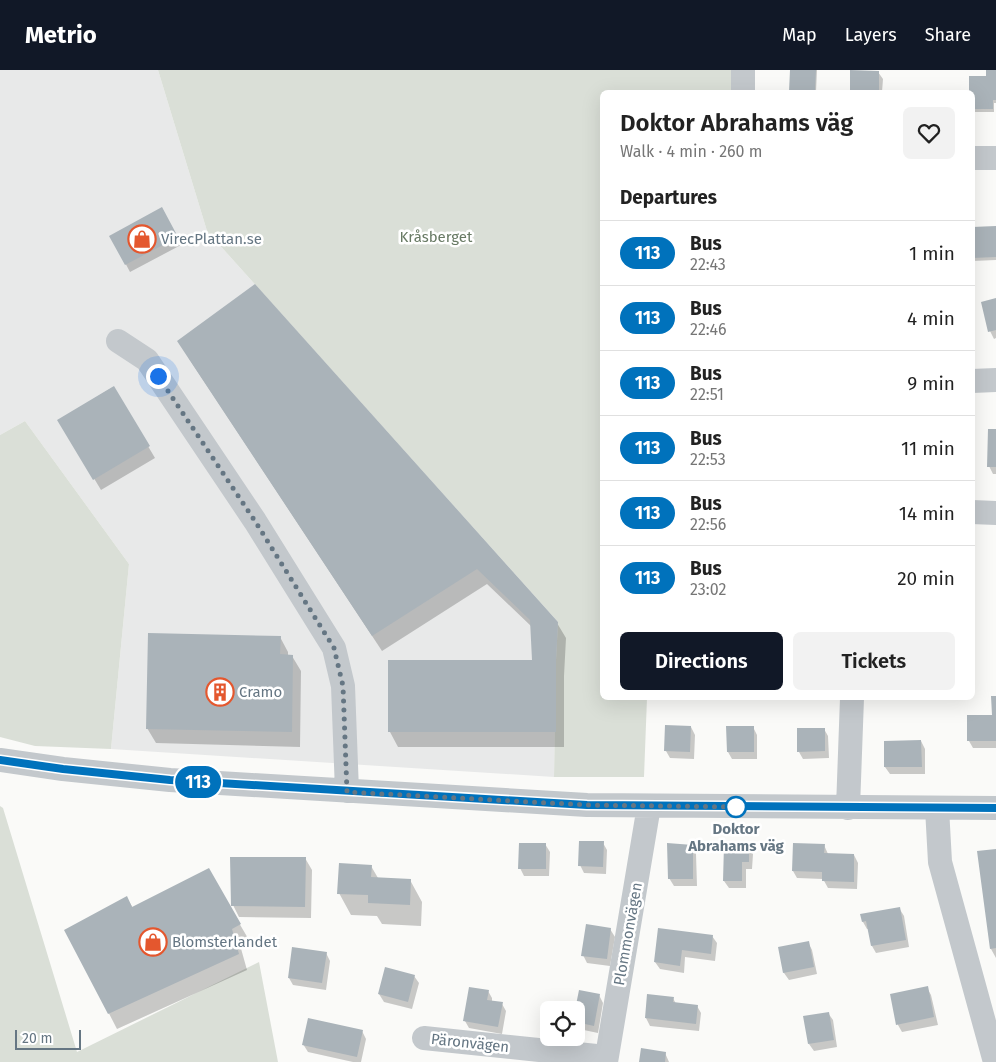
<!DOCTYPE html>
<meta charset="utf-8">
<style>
body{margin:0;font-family:"Fira Sans",sans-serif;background:#f2f2f2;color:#222;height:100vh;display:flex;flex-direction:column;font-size:19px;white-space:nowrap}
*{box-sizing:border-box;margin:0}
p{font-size:16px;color:#767676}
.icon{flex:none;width:28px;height:28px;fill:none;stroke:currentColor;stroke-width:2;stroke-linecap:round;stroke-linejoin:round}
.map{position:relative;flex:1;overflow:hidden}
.details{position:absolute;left:600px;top:20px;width:375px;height:610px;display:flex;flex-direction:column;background:#fff;border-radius:8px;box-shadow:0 5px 20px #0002}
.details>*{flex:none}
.badge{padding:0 10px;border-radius:16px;font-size:18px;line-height:32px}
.fabs{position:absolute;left:540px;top:931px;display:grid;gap:10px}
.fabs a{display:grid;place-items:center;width:45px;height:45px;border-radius:8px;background:#fff;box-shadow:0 5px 20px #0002;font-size:25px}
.scale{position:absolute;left:15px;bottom:12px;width:66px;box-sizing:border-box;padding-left:5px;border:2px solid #657683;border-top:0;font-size:14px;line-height:18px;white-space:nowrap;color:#657683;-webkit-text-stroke:4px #fff;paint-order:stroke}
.you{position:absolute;width:25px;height:25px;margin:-12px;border:4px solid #fff;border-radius:50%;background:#1a73e8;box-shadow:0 0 0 8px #1a73e833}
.map>.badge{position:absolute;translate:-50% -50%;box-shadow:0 0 0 2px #fff}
h2{padding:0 20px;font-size:19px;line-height:45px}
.round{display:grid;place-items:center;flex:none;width:52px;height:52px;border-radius:8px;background:#f2f2f2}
.head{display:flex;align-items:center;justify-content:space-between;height:85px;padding:0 20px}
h1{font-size:24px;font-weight:600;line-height:38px}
.button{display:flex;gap:10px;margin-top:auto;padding:10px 20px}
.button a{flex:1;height:58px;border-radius:8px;background:#111827;color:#fff;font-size:20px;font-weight:600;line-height:58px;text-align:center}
.button a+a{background:#f2f2f2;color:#222}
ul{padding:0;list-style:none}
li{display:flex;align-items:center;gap:15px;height:65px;padding:0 20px;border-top:1px solid #e0e0e0}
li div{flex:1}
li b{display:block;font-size:19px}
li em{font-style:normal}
li .badge{min-width:55px;font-weight:700;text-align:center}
header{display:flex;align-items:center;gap:30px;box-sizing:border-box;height:70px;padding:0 25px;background:#111827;color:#fff}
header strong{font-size:24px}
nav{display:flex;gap:28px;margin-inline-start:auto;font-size:18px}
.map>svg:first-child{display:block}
</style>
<header>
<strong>Metrio</strong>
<nav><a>Map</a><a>Layers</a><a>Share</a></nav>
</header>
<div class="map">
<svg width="996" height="992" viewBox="0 0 996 992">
<rect width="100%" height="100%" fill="#fafaf8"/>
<path fill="#e8e9e9" d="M0 0H158L207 161 558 552 556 590 554 707 111 679 129 494 25 351 0 365Z"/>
<path fill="#dadfd7" d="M158 0H732L733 22H602V628H647L644 707H554L556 590 558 552 207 161Z
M25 351 129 494 111 679 35 676 0 667V365Z
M0 736 3 738 77 982 259 892 278 992H0Z"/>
<path fill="#0003" d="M791 0H817L816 22H790Z
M996 0V33H994V42H972V22H970V7L987 8Z
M878 2 883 9 882 22H852L851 21Z
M162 139 181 175 130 202 111 166Z
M996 157V190L972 191V158Z
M996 229V268L994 269 990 261Z
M188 287 557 553 566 568 564 606V677H398L390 662 534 591 532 557 487 514 382 581Z
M113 317 155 388 101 420 59 350Z
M996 360V404H993L989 396Z
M280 567 288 582V586H292L301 601 300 677 156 673 147 658Z
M996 628V678H973L969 671 993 646Z
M691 657 695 665 694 689 670 688 666 681Z
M753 657 757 665V689H732L728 682Z
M824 659 828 666 829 688 803 689 799 682Z
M921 671 925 679V704H890L885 697V672Z
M603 773 607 780 606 804 584 803 580 795Z
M545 774 550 782 549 806H524L520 798Z
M824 775 828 784 854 785 858 793 857 819 828 818 823 809 797 808 793 801Z
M692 776 696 784 697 816H674L669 808Z
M748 776 753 784 752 799H746V818H729L724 811Z
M996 780V888L991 879Z
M305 788 312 800 311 848 239 847 233 835Z
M371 796 378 808 410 810 422 832 421 856 382 854 377 846 351 845 339 823Z
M208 800 249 870 240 875 247 900 117 959 66 860 127 828 133 838Z
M899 838 904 846 909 877 876 883 872 876 869 859H867L863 852 862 845Z
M610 859 615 867 610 896 587 893 583 885Z
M712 866 717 873 715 891 685 887 684 903 660 899 655 892Z
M808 872 812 880 817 904 789 910 784 903 779 878Z
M326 883 330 891 326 920 293 915 289 908Z
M414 906 419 913 412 939 384 932 379 924Z
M927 918 931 925 938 955 902 962 898 955 891 925Z
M488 921 492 928V932L502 934 506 941 502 964 469 958 465 951Z
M599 925 603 933 598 963 579 959 576 955V942Z
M648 925 673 928 676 934 697 936 701 943 699 961 650 956 646 948Z
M828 943 833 950 837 977 814 981 809 974Z
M362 961 366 969 361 992H353L308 982 303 974Z
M665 983 669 992H640Z"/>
<path fill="#aab3b9" d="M790 0H816L815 22H789Z
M850 0 879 1V22H850Z
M986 0H996V30H993V39H972V22H969V6H986Z
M162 137 178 167 125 195 109 166Z
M996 156V187L972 188V157Z
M255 214 558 552 556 590V662H388V590H532L530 550 477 499 372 566 177 271Z
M996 228V260L988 262 981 232Z
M114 316 150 376 93 410 57 350Z
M988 359H996V397H987Z
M148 563 281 566 280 584 293 585 292 662 146 659Z
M991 626H996V671H967V645H992Z
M665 655 691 656 690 682 664 681Z
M726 656H754V682H727Z
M797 658H825V681L797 682Z
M921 670 922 697H884V671Z
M579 771H604L603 797 578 796Z
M519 773H546V799H518Z
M667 773 693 775V809H668Z
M793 773 825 774 824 783 854 784V812L822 811V802L792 801Z
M724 775H749V792H742V811H723Z
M996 779V878L990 879 977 781Z
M230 787H306L305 837 231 836Z
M339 793 372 795 371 807 411 809 410 835 368 833V825L337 824Z
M209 798 241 854 232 859 239 884 108 944 64 860 127 826 132 837Z
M900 837 906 870 871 876 866 851 862 852 860 844Z
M586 854 611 858 607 889 581 886Z
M658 858 713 865 711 884 682 880 680 896 654 892Z
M809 871 814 897 783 903 778 877Z
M292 877 327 882 322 913 288 908Z
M385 897 415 905 408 932 378 924Z
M928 916 934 947 896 955 890 924Z
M469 917 489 920 487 930 503 932 498 957 463 951Z
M579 920 600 924 594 956 576 952 575 940Z
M647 924 674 927 673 932 698 935 696 954 645 948Z
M829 942 834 970 808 974 803 946Z
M308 948 363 960 357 987 302 975Z
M641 978 666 982 665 992H639Z"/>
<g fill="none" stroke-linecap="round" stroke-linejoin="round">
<path stroke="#c3c8cc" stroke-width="24" d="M743 22V0
M972 88H996
M118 271 147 290 255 451 334 578 343 616 347 721
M972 311 996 310
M972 442 996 443
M0 690 63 699 170 710 587 735 996 738
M848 738 852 628
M937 738 940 792 995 992
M424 968 606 987
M606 992 649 736"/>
</g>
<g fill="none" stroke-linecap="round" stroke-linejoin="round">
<g stroke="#fff" stroke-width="11">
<path id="line" d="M0 690 63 699 170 710 587 735 996 738"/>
</g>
<use href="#line" stroke="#0072bc" stroke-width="8"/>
<path stroke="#657683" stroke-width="5" stroke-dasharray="0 9" d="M158 306 255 451 334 578 343 616 347 722 587 735 736 737"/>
</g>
<defs>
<g id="shop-ring" transform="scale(1.4375)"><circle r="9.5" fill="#fff" stroke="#e4572e" stroke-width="1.5"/><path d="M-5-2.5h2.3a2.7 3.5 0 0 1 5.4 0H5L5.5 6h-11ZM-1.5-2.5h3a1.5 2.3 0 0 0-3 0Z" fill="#e4572e"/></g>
<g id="building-ring" transform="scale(1.4375)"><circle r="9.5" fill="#fff" stroke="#e4572e" stroke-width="1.5"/><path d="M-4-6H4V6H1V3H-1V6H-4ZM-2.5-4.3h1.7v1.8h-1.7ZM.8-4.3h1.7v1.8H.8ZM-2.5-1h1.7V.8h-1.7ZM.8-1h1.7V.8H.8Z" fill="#e4572e"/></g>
</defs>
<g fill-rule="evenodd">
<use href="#shop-ring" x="142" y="169"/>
<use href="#building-ring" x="220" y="622"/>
<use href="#shop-ring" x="153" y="872"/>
</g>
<circle fill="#fff" stroke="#0072bc" stroke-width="2.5" cx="736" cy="737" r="10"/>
<g text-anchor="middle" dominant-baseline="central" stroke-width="5" stroke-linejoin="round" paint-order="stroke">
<g font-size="15" fill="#687a64" stroke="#fff">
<text x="436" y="167">Kråsberget</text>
</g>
<g font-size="15" fill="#657683" stroke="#fff" text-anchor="start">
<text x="161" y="169">VirecPlattan.se</text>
<text x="239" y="622">Cramo</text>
<text x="172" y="872">Blomsterlandet</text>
</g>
<g font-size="15" font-weight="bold" fill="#657683" stroke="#fff">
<text x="736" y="759">Doktor<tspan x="736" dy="17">Abrahams väg</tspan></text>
</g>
<g font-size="15" fill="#657683" stroke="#fff">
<text transform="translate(628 864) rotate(-80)">Plommonvägen</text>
<text transform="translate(470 973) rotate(6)">Päronvägen</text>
</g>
</g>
</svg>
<div class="fabs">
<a><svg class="icon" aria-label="locate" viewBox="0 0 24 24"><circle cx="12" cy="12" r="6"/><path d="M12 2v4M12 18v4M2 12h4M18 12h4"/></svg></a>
</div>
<div class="scale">20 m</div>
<div class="you" style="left:158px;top:306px"></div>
<b class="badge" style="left:198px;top:712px;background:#0072bc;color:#fff">113</b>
<section class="details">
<div class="head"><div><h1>Doktor Abrahams väg</h1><p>Walk · 4 min · 260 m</p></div><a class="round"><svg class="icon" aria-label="heart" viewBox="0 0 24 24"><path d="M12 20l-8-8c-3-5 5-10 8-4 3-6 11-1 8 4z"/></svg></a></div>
<h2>Departures</h2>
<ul>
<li><span class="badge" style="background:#0072bc;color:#fff">113</span><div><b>Bus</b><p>22:43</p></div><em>1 min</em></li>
<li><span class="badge" style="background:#0072bc;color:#fff">113</span><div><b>Bus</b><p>22:46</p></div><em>4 min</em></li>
<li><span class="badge" style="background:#0072bc;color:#fff">113</span><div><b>Bus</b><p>22:51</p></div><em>9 min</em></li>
<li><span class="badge" style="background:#0072bc;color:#fff">113</span><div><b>Bus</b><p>22:53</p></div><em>11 min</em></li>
<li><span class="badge" style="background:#0072bc;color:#fff">113</span><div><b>Bus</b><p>22:56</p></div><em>14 min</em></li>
<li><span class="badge" style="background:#0072bc;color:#fff">113</span><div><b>Bus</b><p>23:02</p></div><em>20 min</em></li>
</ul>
<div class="button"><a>Directions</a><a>Tickets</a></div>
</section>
</div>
